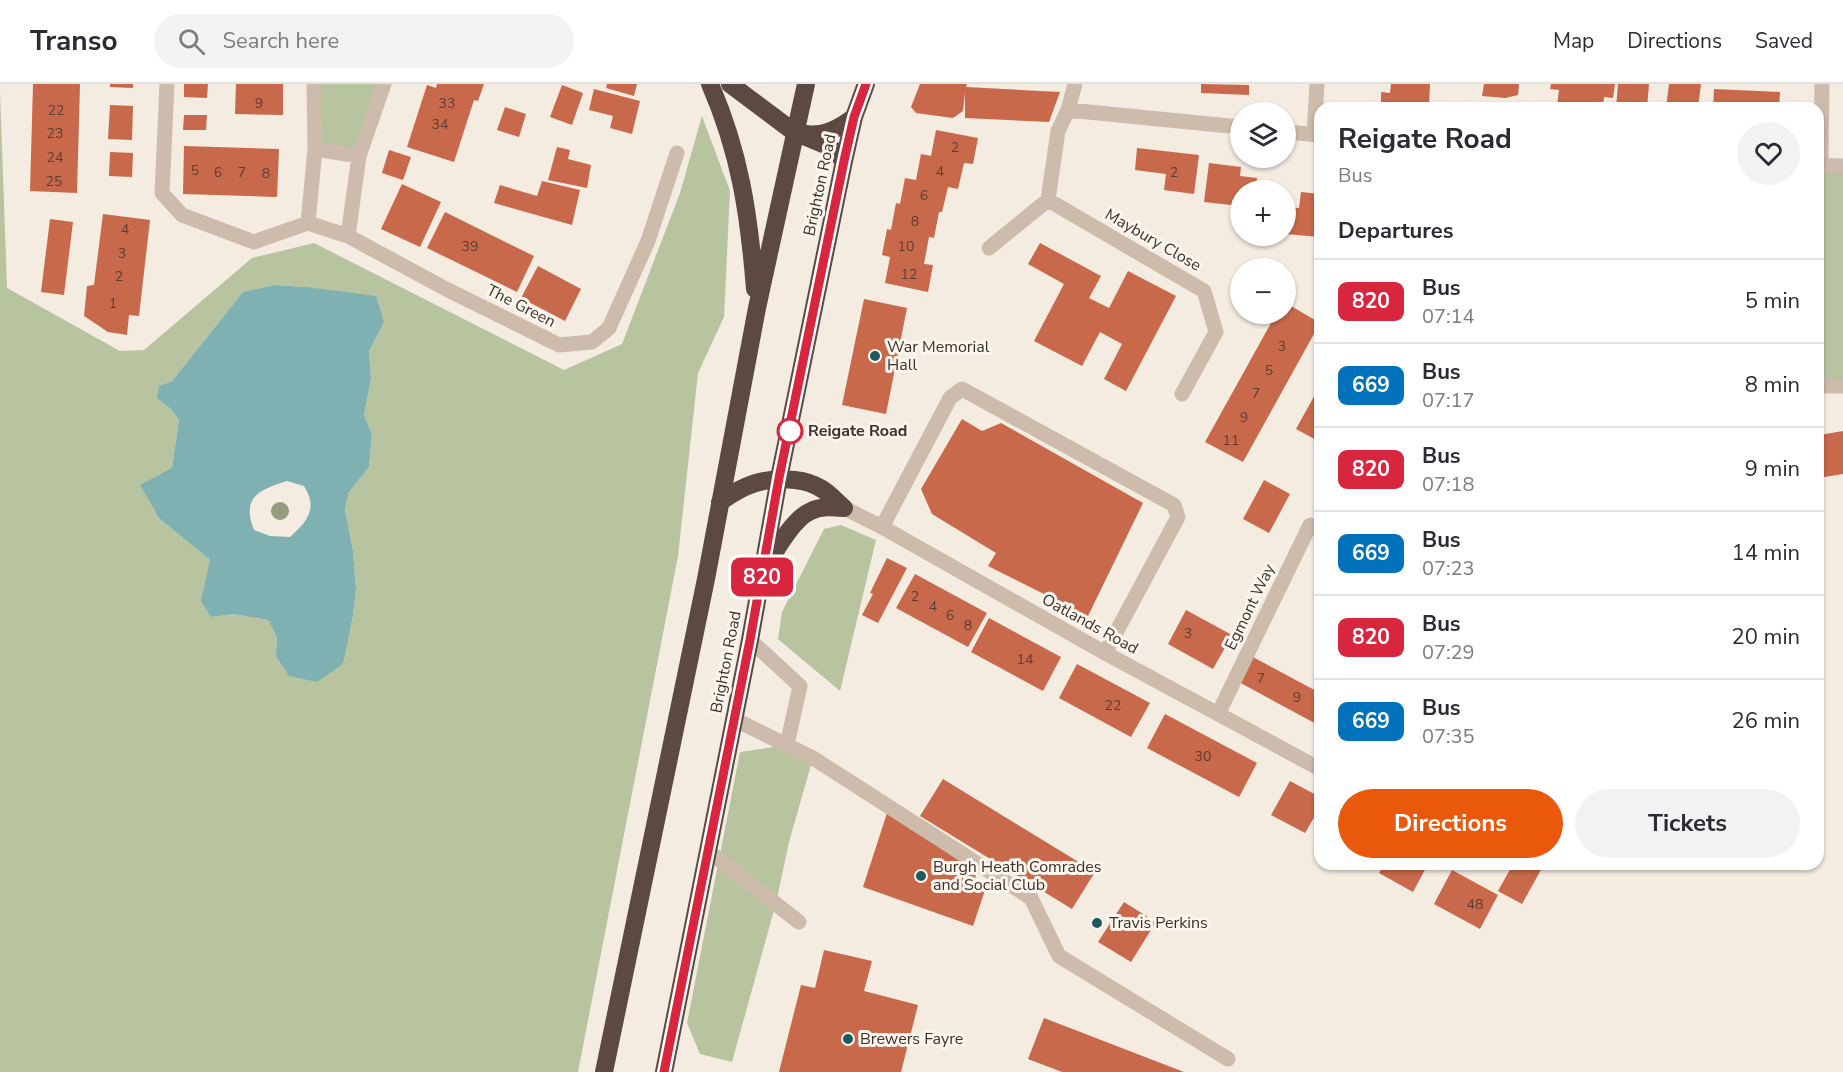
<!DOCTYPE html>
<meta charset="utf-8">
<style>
body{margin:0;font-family:"Nunito Sans",sans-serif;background:#f2f2f3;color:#2b2b33;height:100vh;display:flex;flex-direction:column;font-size:22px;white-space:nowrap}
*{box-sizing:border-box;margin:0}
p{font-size:20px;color:#7c7c81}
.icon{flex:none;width:33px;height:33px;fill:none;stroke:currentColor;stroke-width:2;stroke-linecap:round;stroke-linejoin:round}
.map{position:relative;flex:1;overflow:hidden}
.panel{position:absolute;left:1314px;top:18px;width:510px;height:768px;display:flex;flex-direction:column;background:#fff;border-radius:18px;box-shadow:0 2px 4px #0004}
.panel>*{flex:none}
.badge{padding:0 12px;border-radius:9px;font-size:21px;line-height:39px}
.buttons{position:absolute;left:1230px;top:18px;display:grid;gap:12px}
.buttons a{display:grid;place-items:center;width:66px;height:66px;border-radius:50%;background:#fff;box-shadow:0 2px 4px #0004;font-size:30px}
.map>.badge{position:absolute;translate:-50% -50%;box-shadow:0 0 0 3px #fff}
h2{padding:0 24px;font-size:22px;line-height:54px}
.round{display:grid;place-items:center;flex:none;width:63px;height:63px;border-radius:32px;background:#f2f2f3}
.headline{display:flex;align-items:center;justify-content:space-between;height:102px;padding:0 24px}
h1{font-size:28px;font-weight:700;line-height:45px}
.action{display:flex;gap:12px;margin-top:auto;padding:12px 24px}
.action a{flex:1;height:69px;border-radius:36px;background:#ea580c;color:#fff;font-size:24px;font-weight:700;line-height:69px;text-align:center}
.action a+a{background:#f2f2f3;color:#2b2b33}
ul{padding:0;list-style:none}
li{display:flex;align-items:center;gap:18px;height:84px;padding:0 24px;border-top:2px solid #e1e1e2}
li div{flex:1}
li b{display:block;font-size:22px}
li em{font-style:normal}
li .badge{min-width:66px;font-weight:700;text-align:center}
header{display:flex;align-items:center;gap:36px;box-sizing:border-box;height:84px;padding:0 30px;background:#fff;border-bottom:2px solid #e1e1e2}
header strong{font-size:28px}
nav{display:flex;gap:33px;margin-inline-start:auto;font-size:21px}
.search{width:420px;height:54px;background:#f2f2f3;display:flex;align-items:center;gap:15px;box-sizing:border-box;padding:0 21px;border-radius:33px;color:#7c7c81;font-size:22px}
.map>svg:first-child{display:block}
</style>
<header>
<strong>Transo</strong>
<div class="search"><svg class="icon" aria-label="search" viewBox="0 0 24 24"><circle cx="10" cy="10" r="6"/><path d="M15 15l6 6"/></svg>Search here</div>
<nav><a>Map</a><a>Directions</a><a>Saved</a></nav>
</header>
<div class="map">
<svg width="1843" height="988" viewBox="0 0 1843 988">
<rect width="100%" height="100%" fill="#f4ebe1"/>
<path fill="#b8c4a0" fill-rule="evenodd" d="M310 0H384L359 72 315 65Z
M0 7 7 204 120 267 144 266 252 174 314 159 564 286 622 260 680 109 702 32 730 107 724 233 698 289 678 472 578 988H0ZM274 201 306 203 384 238 369 267 371 295 364 331 372 350 369 383 349 408 345 425 353 467 356 506 353 532 350 545 276 572 277 553 268 536 234 530 211 533 210 476 160 435 172 384 179 336 170 324 159 302 172 297 243 208Z
M1818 81 1843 82V302H1818Z
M841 441 876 456 840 607 778 555 782 528 824 445Z
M787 661 813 674 789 758 776 819 732 978 700 970 687 939 740 668Z"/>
<path fill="#7fb0b2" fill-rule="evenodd" d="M274 201 306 203 376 212 384 238 369 267 371 295 364 331 372 350 369 383 349 408 345 425 353 467 356 506 353 532 343 580 317 598 289 592 276 572 277 553 268 536 234 530 211 533 201 517 210 476 160 435 140 401 172 384 179 336 170 324 157 314 159 302 172 297 243 208ZM287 397 304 402C318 424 308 437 290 453L270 452 254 446C241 413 259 406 287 397Z"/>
<path fill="#c8694b" d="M33 0H80L77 109 30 107Z
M110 0H133V4L110 3Z
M184 0H208L207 14 184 13Z
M236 0H283V31L235 30Z
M437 0H484L478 17 474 16 454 78 407 63 427 1 436 4Z
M607 0H637L634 12 606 4Z
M920 0H967L966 3 1060 8 1049 38 965 34V9L963 27 953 34 916 29 911 23Z
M1201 0 1249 1V11L1201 9Z
M1391 0H1430L1429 22 1381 20V8L1390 9Z
M1484 0H1519L1518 11 1505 14 1482 12Z
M1551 0H1615L1613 14 1604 13 1603 24 1557 22 1559 6 1550 5Z
M1618 0H1649L1647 24H1616Z
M1669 0H1701L1698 24H1666Z
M562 1 583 9 572 41 550 33Z
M594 5 640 17 632 50 610 44 613 32 589 26Z
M1714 5 1780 8 1779 24H1713Z
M110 21 133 22 132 56 108 55Z
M505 23 526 30 519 53 497 46Z
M184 31H207L206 46H183Z
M936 46 978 54 973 80 964 79 958 105 948 103 942 128H939L934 154 929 153 924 180 933 181 928 208 885 199 890 173 882 171 887 145 891 146 896 119 900 120 905 94 916 96 921 70 931 72Z
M184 62 279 65 277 113 183 110Z
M557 63 570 66 568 75 591 81 587 104 548 96Z
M1137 64 1199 71 1194 110 1164 106 1166 90 1135 86Z
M389 66 411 73 403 96 382 89Z
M110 68 133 69 132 93 109 92Z
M1209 79 1241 83 1240 92 1257 94 1256 106H1240V122L1204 118Z
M542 97 580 106 572 141 494 119 500 101 537 112Z
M402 100 441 118 420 163 381 145Z
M1301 108 1320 110V153L1286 150V123L1299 124Z
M445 128 534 172 517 208 427 164Z
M103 130 150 136 139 232 129 231 127 251 108 248 84 232 87 202 94 201Z
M50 135 73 138 64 211 41 208Z
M1040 159 1101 192 1089 214 1109 224 1128 187 1176 212 1126 307 1104 295 1122 260 1100 248 1082 282 1034 257 1064 200 1028 180Z
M538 182 581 205 565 237 521 214Z
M864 215 907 224 886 330 842 321Z
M1286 219 1320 239 1243 378 1205 358 1276 230H1286Z
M1317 307 1320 308V358L1296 345Z
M962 335 982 347 1001 339 1143 419 1088 532 988 482 996 469 932 430 921 405Z
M1818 344H1819L1820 351 1843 347V390L1818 394Z
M1264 396 1290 410 1269 449 1243 435Z
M887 474 907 484 878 539 862 531 873 510 870 509Z
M915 490 987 529 968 563 896 524Z
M1186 526 1232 551 1213 585 1168 560Z
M989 534 1061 573 1043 607 971 568Z
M1251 572 1320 609V642L1237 597Z
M1077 580 1150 619 1131 653 1059 614Z
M1165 630 1257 679 1239 713 1147 664Z
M943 695 1095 788 1072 825 920 732Z
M1290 697 1320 713V723L1305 749 1271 731Z
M887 729 976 785 975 798 986 803 973 842 863 803Z
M1384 780H1428L1413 808 1379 789Z
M1513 780H1535L1542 784 1522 820 1498 807Z
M1452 786 1498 811 1480 845 1434 820Z
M1124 818 1156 838 1131 878 1098 858Z
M824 866 872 877 864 907 918 921 901 988H779L801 901 815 904Z
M1044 934 1184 988H1062L1028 975Z"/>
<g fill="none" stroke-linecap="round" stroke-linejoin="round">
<path stroke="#cdbbac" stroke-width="15" d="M167 0 162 109 182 131 254 158 308 139 348 152 446 205 559 261 592 258 609 244 648 157 677 69
M1075 0 1068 26 1058 47 1048 116 1204 207 1216 248 1182 310
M1068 26 1240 43
M1286 48 1320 51
M1314 51 1317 0
M315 65 359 72
M1818 81 1843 82
M1821 81 1822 0
M308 139 315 65 314 0
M348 152 359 72 384 0
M989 164 1048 116
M1818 302H1843
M844 424 882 443 1105 569 1320 685
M882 443 950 314 962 305 1174 421 1178 433 1105 569
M750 556 800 602 787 661
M1218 630 1310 441 1320 447
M734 635 813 674 1031 814 1059 872 1228 975
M708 767 799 838"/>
<path stroke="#5c4a42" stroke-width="18" d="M710 0C740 69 749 130 755 205
M730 0 794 48 830 63 844 77
M805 50C824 53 840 44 854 33
M720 418C745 400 764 393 795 396 805 397 814 400 822 405 830 410 837 418 844 424
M771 475C778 461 796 433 811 427 821 422 833 423 844 424
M604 988 706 495 757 224 806 0
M664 988 750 556 779 394 844 77 854 33 866 0"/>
</g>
<circle fill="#969b7f" cx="280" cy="427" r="9"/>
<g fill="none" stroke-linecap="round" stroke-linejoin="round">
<g stroke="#fff" stroke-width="14">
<path id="line" d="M664 988 750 556 779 394 844 77 854 33 866 0"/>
</g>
<use href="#line" stroke="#d7263d" stroke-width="9"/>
</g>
<g fill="#1f5a5e" stroke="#fbf5ee" stroke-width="2">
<circle cx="875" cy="272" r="6"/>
<circle cx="921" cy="792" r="6"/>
<circle cx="1097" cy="839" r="6"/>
<circle cx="848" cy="955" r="6"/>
</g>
<circle fill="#fff" stroke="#d7263d" stroke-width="3" cx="790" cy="347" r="12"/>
<g text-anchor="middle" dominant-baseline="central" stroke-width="6" stroke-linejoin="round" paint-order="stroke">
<g font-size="14" fill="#5e3e33">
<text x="259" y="19">9</text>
<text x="447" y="19">33</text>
<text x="56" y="26">22</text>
<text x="440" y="40">34</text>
<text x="55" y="49">23</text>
<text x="955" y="63">2</text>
<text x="55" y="73">24</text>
<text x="195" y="86">5</text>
<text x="940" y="87">4</text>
<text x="218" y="88">6</text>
<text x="242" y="88">7</text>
<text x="1174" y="88">2</text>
<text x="266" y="89">8</text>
<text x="54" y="97">25</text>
<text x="924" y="111">6</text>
<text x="915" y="137">8</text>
<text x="125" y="145">4</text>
<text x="470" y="162">39</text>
<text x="906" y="162">10</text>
<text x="122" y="169">3</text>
<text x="909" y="190">12</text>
<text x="119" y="192">2</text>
<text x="113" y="219">1</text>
<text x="1282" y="262">3</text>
<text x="1269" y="286">5</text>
<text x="1256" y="309">7</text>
<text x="1244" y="333">9</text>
<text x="1231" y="356">11</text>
<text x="915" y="512">2</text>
<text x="933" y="522">4</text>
<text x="950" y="531">6</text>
<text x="968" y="541">8</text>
<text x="1188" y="549">3</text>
<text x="1025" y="575">14</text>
<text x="1261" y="594">7</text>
<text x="1297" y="613">9</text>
<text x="1113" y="621">22</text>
<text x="1203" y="672">30</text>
<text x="1475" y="820">48</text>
</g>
<g font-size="16" fill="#3b302b" stroke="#fbf5ee">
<text transform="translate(820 101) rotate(-78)">Brighton Road</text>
<text transform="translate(1153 156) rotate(30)">Maybury Close</text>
<text transform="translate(521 222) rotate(27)">The Green</text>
<text transform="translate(1250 523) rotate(-64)">Egmont Way</text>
<text transform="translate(1090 540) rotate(29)">Oatlands Road</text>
<text transform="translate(726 578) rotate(-79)">Brighton Road</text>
</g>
<g font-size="16" fill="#3b302b" stroke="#fbf5ee" text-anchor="start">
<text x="887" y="263">War Memorial<tspan x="887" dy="18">Hall</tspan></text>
<text x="933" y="783">Burgh Heath Comrades<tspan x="933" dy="18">and Social Club</tspan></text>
<text x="1109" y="839">Travis Perkins</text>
<text x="860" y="955">Brewers Fayre</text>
</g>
<g font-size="16" font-weight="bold" fill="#3b302b" stroke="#fbf5ee" text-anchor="start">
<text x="808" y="347">Reigate Road</text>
</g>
</g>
</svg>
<div class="buttons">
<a><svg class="icon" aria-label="layers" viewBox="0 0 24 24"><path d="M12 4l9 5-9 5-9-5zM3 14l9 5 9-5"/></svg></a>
<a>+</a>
<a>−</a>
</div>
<b class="badge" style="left:762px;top:493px;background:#d7263d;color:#fff">820</b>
<section class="panel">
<div class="headline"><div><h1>Reigate Road</h1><p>Bus</p></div><a class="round"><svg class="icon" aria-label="heart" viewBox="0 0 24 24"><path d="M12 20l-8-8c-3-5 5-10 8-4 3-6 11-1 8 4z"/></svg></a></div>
<h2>Departures</h2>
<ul>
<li><span class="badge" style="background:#d7263d;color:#fff">820</span><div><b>Bus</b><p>07:14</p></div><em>5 min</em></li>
<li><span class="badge" style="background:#0072bc;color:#fff">669</span><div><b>Bus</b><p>07:17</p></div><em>8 min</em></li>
<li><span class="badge" style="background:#d7263d;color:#fff">820</span><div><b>Bus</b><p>07:18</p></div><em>9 min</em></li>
<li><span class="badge" style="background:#0072bc;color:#fff">669</span><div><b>Bus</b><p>07:23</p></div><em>14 min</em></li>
<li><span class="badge" style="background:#d7263d;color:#fff">820</span><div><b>Bus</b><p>07:29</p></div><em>20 min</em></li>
<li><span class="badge" style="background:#0072bc;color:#fff">669</span><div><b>Bus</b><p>07:35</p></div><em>26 min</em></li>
</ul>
<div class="action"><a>Directions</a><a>Tickets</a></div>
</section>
</div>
